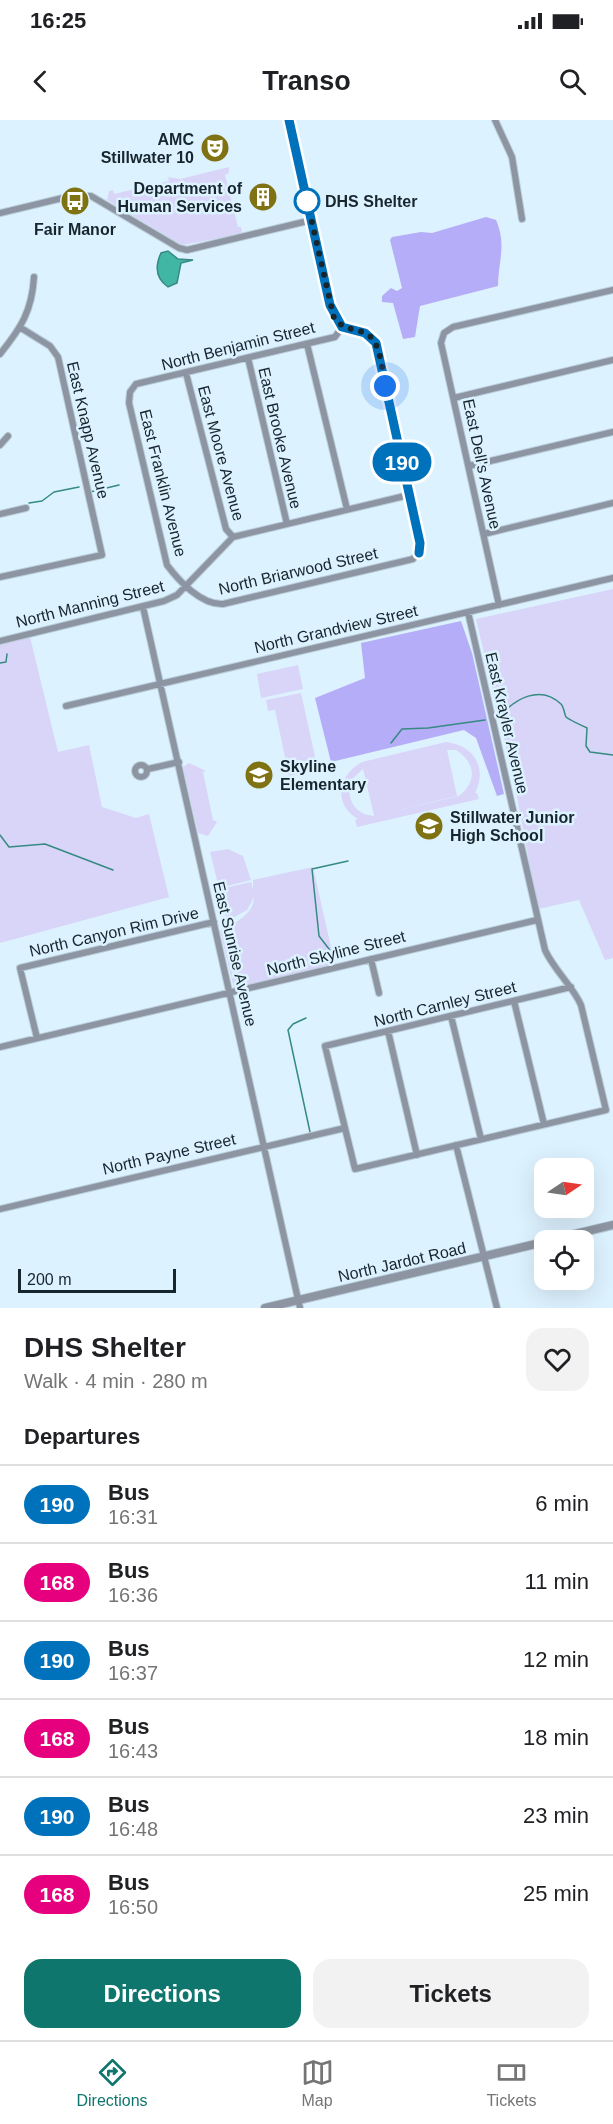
<!DOCTYPE html>
<meta charset="utf-8">
<style>
body{margin:0;font-family:Arial,sans-serif;background:#f2f2f2;color:#202124;height:100vh;display:flex;flex-direction:column;font-size:22px;white-space:nowrap}
*{box-sizing:border-box;margin:0}
p{font-size:20px;color:#757577}
.icon{flex:none;width:33px;height:33px;fill:none;stroke:currentColor;stroke-width:2;stroke-linecap:round;stroke-linejoin:round}
.map{position:relative;height:1188px;overflow:hidden}
.sheet{display:flex;flex-direction:column;background:#fff;flex:1}
.sheet>*{flex:none}
.badge{padding:0 12px;border-radius:20px;font-size:21px;line-height:39px}
.needle{width:39px;rotate:77deg}
.fabs{position:absolute;left:534px;top:1038px;display:grid;gap:12px}
.fabs a{display:grid;place-items:center;width:60px;height:60px;border-radius:12px;background:#fff;box-shadow:0 6px 24px #0002;font-size:30px}
.scale{position:absolute;left:18px;bottom:15px;width:158px;box-sizing:border-box;padding-left:6px;border:3px solid #17252d;border-top:0;font-size:16px;line-height:21px;white-space:nowrap;color:#17252d;-webkit-text-stroke:4px #ddf2ff;paint-order:stroke}
.you{position:absolute;width:30px;height:30px;margin:-15px;border:4px solid #fff;border-radius:50%;background:#1a73e8;box-shadow:0 0 0 9px #1a73e833}
.map>.badge{position:absolute;translate:-50% -50%;box-shadow:0 0 0 3px #fff}
h2{padding:0 24px;font-size:22px;line-height:54px}
.round{display:grid;place-items:center;flex:none;width:63px;height:63px;border-radius:18px;background:#f2f2f2}
.summary{display:flex;align-items:center;justify-content:space-between;height:102px;padding:0 24px}
h1{font-size:28px;font-weight:700;line-height:45px}
.primary-button{display:flex;gap:12px;margin-top:auto;padding:12px 24px}
.primary-button a{flex:1;height:69px;border-radius:18px;background:#0f766e;color:#fff;font-size:24px;font-weight:700;line-height:69px;text-align:center}
.primary-button a+a{background:#f2f2f2;color:#202124}
ul{padding:0;list-style:none}
li{display:flex;align-items:center;gap:18px;height:78px;padding:0 24px;border-top:2px solid #e0e0e0}
li div{flex:1}
li b{display:block;font-size:22px}
li em{font-style:normal}
li .badge{min-width:66px;font-weight:700;text-align:center}
.status{display:flex;justify-content:space-between;align-items:center;height:42px;padding:0 30px;background:#fff;direction:ltr}
.status svg{height:16px;fill:currentColor}
header{display:flex;justify-content:space-between;align-items:center;height:78px;padding:0 24px;background:#fff;font-size:27px;font-weight:700}
.menu{display:flex;justify-content:space-around;align-items:center;height:84px;border-top:2px solid #e0e0e0;background:#fff;font-size:16px;color:#757577}
.menu a{display:grid;justify-items:center;gap:3px}
.menu .on{color:#0f766e}
.map>svg:first-child{display:block}
</style>
<div class="status"><b>16:25</b><svg viewBox="0 0 49 12"><path d="M0 12V9h3v3zM5 12V6h3v6zM10 12V3h3v9zM15 12V0h3v12zM26 1h20v11H26zM47 4h2v5h-2z"/></svg></div>
<header><svg class="icon" aria-label="back" viewBox="0 0 24 24"><path d="M15 5l-7 7 7 7"/></svg>Transo<svg class="icon" aria-label="search" viewBox="0 0 24 24"><circle cx="10" cy="10" r="6"/><path d="M15 15l6 6"/></svg></header>
<div class="map">
<svg width="613" height="1188" viewBox="0 0 613 1188">
<rect width="100%" height="100%" fill="#ddf2ff"/>
<path fill="#d8d5f8" fill-rule="evenodd" d="M229 47V53L225 55 238 107H241L242 112 238 115 182 125 107 80 109 71 113 70 114 74 169 61 168 57 180 59Z
M613 469V838L605 840 579 780 538 789 515 666 476 499Z
M30 517 58 632 89 625 102 687 136 698 149 694 169 777 0 823V524Z
M298 545 303 569 261 578 257 554Z
M301 573 318 650 289 656 275 590 268 591 266 580Z
M446 622C473 625 488 647 475 673H477L479 679 357 707 355 700 358 699C332 684 339 654 362 642ZM447 630H456C475 642 478 661 459 676L377 695 457 676ZM363 649 374 695V696C354 694 347 680 350 661Z
M189 643 206 651 203 652 213 700 217 702 208 716 198 713 183 647Z
M228 729 243 736 251 760 219 768 210 732Z
M313 747 335 845 234 868 220 811C234 803 254 795 254 777L247 790 227 801 220 769 251 762 253 770V760Z"/>
<path fill="#b6adf8" d="M486 97 496 100C507 125 498 142 498 166L420 186 415 217 403 219 393 183 382 182V176L391 168 397 171 402 168 390 120 392 117 421 112 432 113Z
M461 501 472 533 504 674 497 676 476 618 464 610 331 642 315 578 365 558 361 523Z"/>
<path fill="#42b6a5" stroke="#358a81" stroke-width="1.5" d="M168 131 178 139 193 140 181 143 177 163 168 167C155 158 155 146 161 133Z"/>
<g fill="none" stroke-linecap="round" stroke-linejoin="round">
<path stroke="#358a81" stroke-width="1.5" d="M90 372 119 365
M29 383 42 381 54 372 79 367
M0 543 6 542 7 534
M500 596C515 579 540 564 561 584 564 587 564 593 566 597 571 601 581 605 587 608L586 626 590 632 613 635
M391 623 402 609 428 608 485 600
M0 715 9 727 45 724 113 750
M336 838 319 816 312 749 348 741
M306 898 293 904 288 910 310 1012"/>
<g stroke="#b9cdd9" stroke-width="8">
<path id="minor" d="M289 0 335 198C346 212 363 208 376 223L421 428 413 439 223 484C201 485 179 461 167 445L129 283 130 272 136 264 335 217 342 207
M495 0 512 37 522 99
M0 93 71 76H91L179 128 187 130 312 100
M307 224 347 389
M0 234C21 208 32 191 34 157
M248 238 287 404
M186 253 226 409 233 417
M454 278 613 240
M0 325 8 316
M469 346 613 312
M0 394 26 388
M484 414 613 383
M0 457 102 435 58 237 50 226 21 208
M499 485 441 223 444 213 453 207 613 170
M143 487 300 1188
M468 492 545 830C554 850 572 865 581 885L606 990 355 1049 325 926 571 867
M0 521 164 481 177 475 233 417 409 375
M66 586 613 458
M135 651a6 6 0 1 1 12 0a6 6 0 1 1-12 0Z
M148 649 179 642
M371 839 379 873
M514 881 544 1004
M451 896 481 1019
M388 911 417 1035
M37 918 20 848 214 802
M0 927 537 800
M456 1025 497 1188
M0 1089 345 1008"/>
</g>
<g stroke="#b9cdd9" stroke-width="10">
<path id="tertiary" d="M550 1120 613 1105
M265 1188 544 1122"/>
</g>
<use href="#minor" stroke="#8d95a2" stroke-width="6"/>
<use href="#tertiary" stroke="#8d95a2" stroke-width="8"/>
</g>
<g fill="none" stroke-linecap="round" stroke-linejoin="round">
<g stroke="#fff" stroke-width="14">
<path id="line" d="M289 0 330 185 342 207 365 213 376 223 420 423 419 433"/>
</g>
<use href="#line" stroke="#0072bc" stroke-width="9"/>
<path stroke="#17252d" stroke-width="6" stroke-dasharray="0 10.8" d="M307 81 334 198C343 209 350 208 363 212 381 218 382 250 385 266"/>
</g>
<defs>
<g id="theatre-disc" transform="scale(1.5)"><circle r="9.5" fill="#7f7213" stroke="#ddf2ff"/><path d="M-5-5.5Q0-4 5-5.5V0Q5 5 0 6Q-5 5-5 0ZM-3.3-2.5H-1v1.5H-3.3ZM1-2.5H3.3v1.5H1ZM-2.8 1Q0 5.5 2.8 1Z" fill="#fff"/></g>
<g id="building-disc" transform="scale(1.5)"><circle r="9.5" fill="#7f7213" stroke="#ddf2ff"/><path d="M-4-6H4V6H1V3H-1V6H-4ZM-2.5-4.3h1.7v1.8h-1.7ZM.8-4.3h1.7v1.8H.8ZM-2.5-1h1.7V.8h-1.7ZM.8-1h1.7V.8H.8Z" fill="#fff"/></g>
<g id="bus-disc" transform="scale(1.5)"><circle r="9.5" fill="#7f7213" stroke="#ddf2ff"/><path d="M-5-6H5V4H4V6H2V4H-2V6H-4V4H-5ZM-3.5-4V0h7V-4ZM-3.5 1.2v1.5H-2V1.2ZM2 1.2v1.5H3.5V1.2Z" fill="#fff"/></g>
<g id="school-disc" transform="scale(1.5)"><circle r="9.5" fill="#7f7213" stroke="#ddf2ff"/><path d="M0-5L7-2L0 1L-7-2ZM-4 1L0 2.5L4 1V4Q0 6-4 4Z" fill="#fff"/></g>
</defs>
<g fill-rule="evenodd">
<use href="#theatre-disc" x="215" y="28"/>
<use href="#building-disc" x="263" y="77"/>
<use href="#bus-disc" x="75" y="81"/>
<use href="#school-disc" x="259" y="655"/>
<use href="#school-disc" x="429" y="706"/>
</g>
<circle fill="#fff" stroke="#0072bc" stroke-width="3" cx="307" cy="81" r="12"/>
<g text-anchor="middle" dominant-baseline="central" stroke-width="5" stroke-linejoin="round" paint-order="stroke">
<g font-size="16" font-weight="bold" fill="#17252d" stroke="#ddf2ff" text-anchor="end">
<text x="194" y="19">AMC<tspan x="194" dy="18">Stillwater 10</tspan></text>
<text x="242" y="68">Department of<tspan x="242" dy="18">Human Services</tspan></text>
<text x="75" y="109" text-anchor="middle">Fair Manor</text>
<text x="280" y="646" text-anchor="start">Skyline<tspan x="280" dy="18">Elementary</tspan></text>
<text x="450" y="697" text-anchor="start">Stillwater Junior<tspan x="450" dy="18">High School</tspan></text>
</g>
<g font-size="16" font-weight="bold" fill="#17252d" stroke="#ddf2ff" text-anchor="start">
<text x="325" y="81">DHS Shelter</text>
</g>
<g font-size="16" fill="#17252d" stroke="#ddf2ff">
<text transform="translate(238 226) rotate(-14)">North Benjamin Street</text>
<text transform="translate(88 310) rotate(77)">East Knapp Avenue</text>
<text transform="translate(280 318) rotate(77)">East Brooke Avenue</text>
<text transform="translate(221 333) rotate(75)">East Moore Avenue</text>
<text transform="translate(482 344) rotate(78)">East Dell's Avenue</text>
<text transform="translate(163 363) rotate(76)">East Franklin Avenue</text>
<text transform="translate(298 451) rotate(-13)">North Briarwood Street</text>
<text transform="translate(90 484) rotate(-14)">North Manning Street</text>
<text transform="translate(336 509) rotate(-13)">North Grandview Street</text>
<text transform="translate(507 603) rotate(77)">East Krayler Avenue</text>
<text transform="translate(114 812) rotate(-13)">North Canyon Rim Drive</text>
<text transform="translate(336 833) rotate(-14)">North Skyline Street</text>
<text transform="translate(235 834) rotate(77)">East Sunrise Avenue</text>
<text transform="translate(445 884) rotate(-14)">North Carnley Street</text>
<text transform="translate(169 1034) rotate(-13)">North Payne Street</text>
<text transform="translate(402 1142) rotate(-13)">North Jardot Road</text>
</g>
</g>
</svg>
<div class="fabs">
<a><svg class="needle" viewBox="-14 -14 28 28"><path d="M0-13l5 13h-10z" fill="#e53935"/><path d="M0 13l5-13h-10z" fill="#757577"/></svg></a>
<a><svg class="icon" aria-label="locate" viewBox="0 0 24 24"><circle cx="12" cy="12" r="6"/><path d="M12 2v4M12 18v4M2 12h4M18 12h4"/></svg></a>
</div>
<div class="scale">200 m</div>
<div class="you" style="left:385px;top:266px"></div>
<b class="badge" style="left:402px;top:342px;background:#0072bc;color:#fff">190</b>
</div>
<section class="sheet">
<div class="summary"><div><h1>DHS Shelter</h1><p>Walk · 4 min · 280 m</p></div><a class="round"><svg class="icon" aria-label="heart" viewBox="0 0 24 24"><path d="M12 20l-8-8c-3-5 5-10 8-4 3-6 11-1 8 4z"/></svg></a></div>
<h2>Departures</h2>
<ul>
<li><span class="badge" style="background:#0072bc;color:#fff">190</span><div><b>Bus</b><p>16:31</p></div><em>6 min</em></li>
<li><span class="badge" style="background:#e6007e;color:#fff">168</span><div><b>Bus</b><p>16:36</p></div><em>11 min</em></li>
<li><span class="badge" style="background:#0072bc;color:#fff">190</span><div><b>Bus</b><p>16:37</p></div><em>12 min</em></li>
<li><span class="badge" style="background:#e6007e;color:#fff">168</span><div><b>Bus</b><p>16:43</p></div><em>18 min</em></li>
<li><span class="badge" style="background:#0072bc;color:#fff">190</span><div><b>Bus</b><p>16:48</p></div><em>23 min</em></li>
<li><span class="badge" style="background:#e6007e;color:#fff">168</span><div><b>Bus</b><p>16:50</p></div><em>25 min</em></li>
</ul>
<div class="primary-button"><a>Directions</a><a>Tickets</a></div>
</section>
<nav class="menu">
<a class="on"><svg class="icon" aria-label="directions" viewBox="0 0 24 24"><path d="M12 3l9 9-9 9-9-9zM9 14v-3h6M13 9l2 2-2 2"/></svg>Directions</a>
<a><svg class="icon" aria-label="map" viewBox="0 0 24 24"><path d="M3 6l6-2 6 2 6-2v14l-6 2-6-2-6 2zM9 4v14M15 6v14"/></svg>Map</a>
<a><svg class="icon" aria-label="tickets" viewBox="0 0 24 24"><path d="M3 7h18v10H3zM15 7v10"/></svg>Tickets</a>
</nav>
